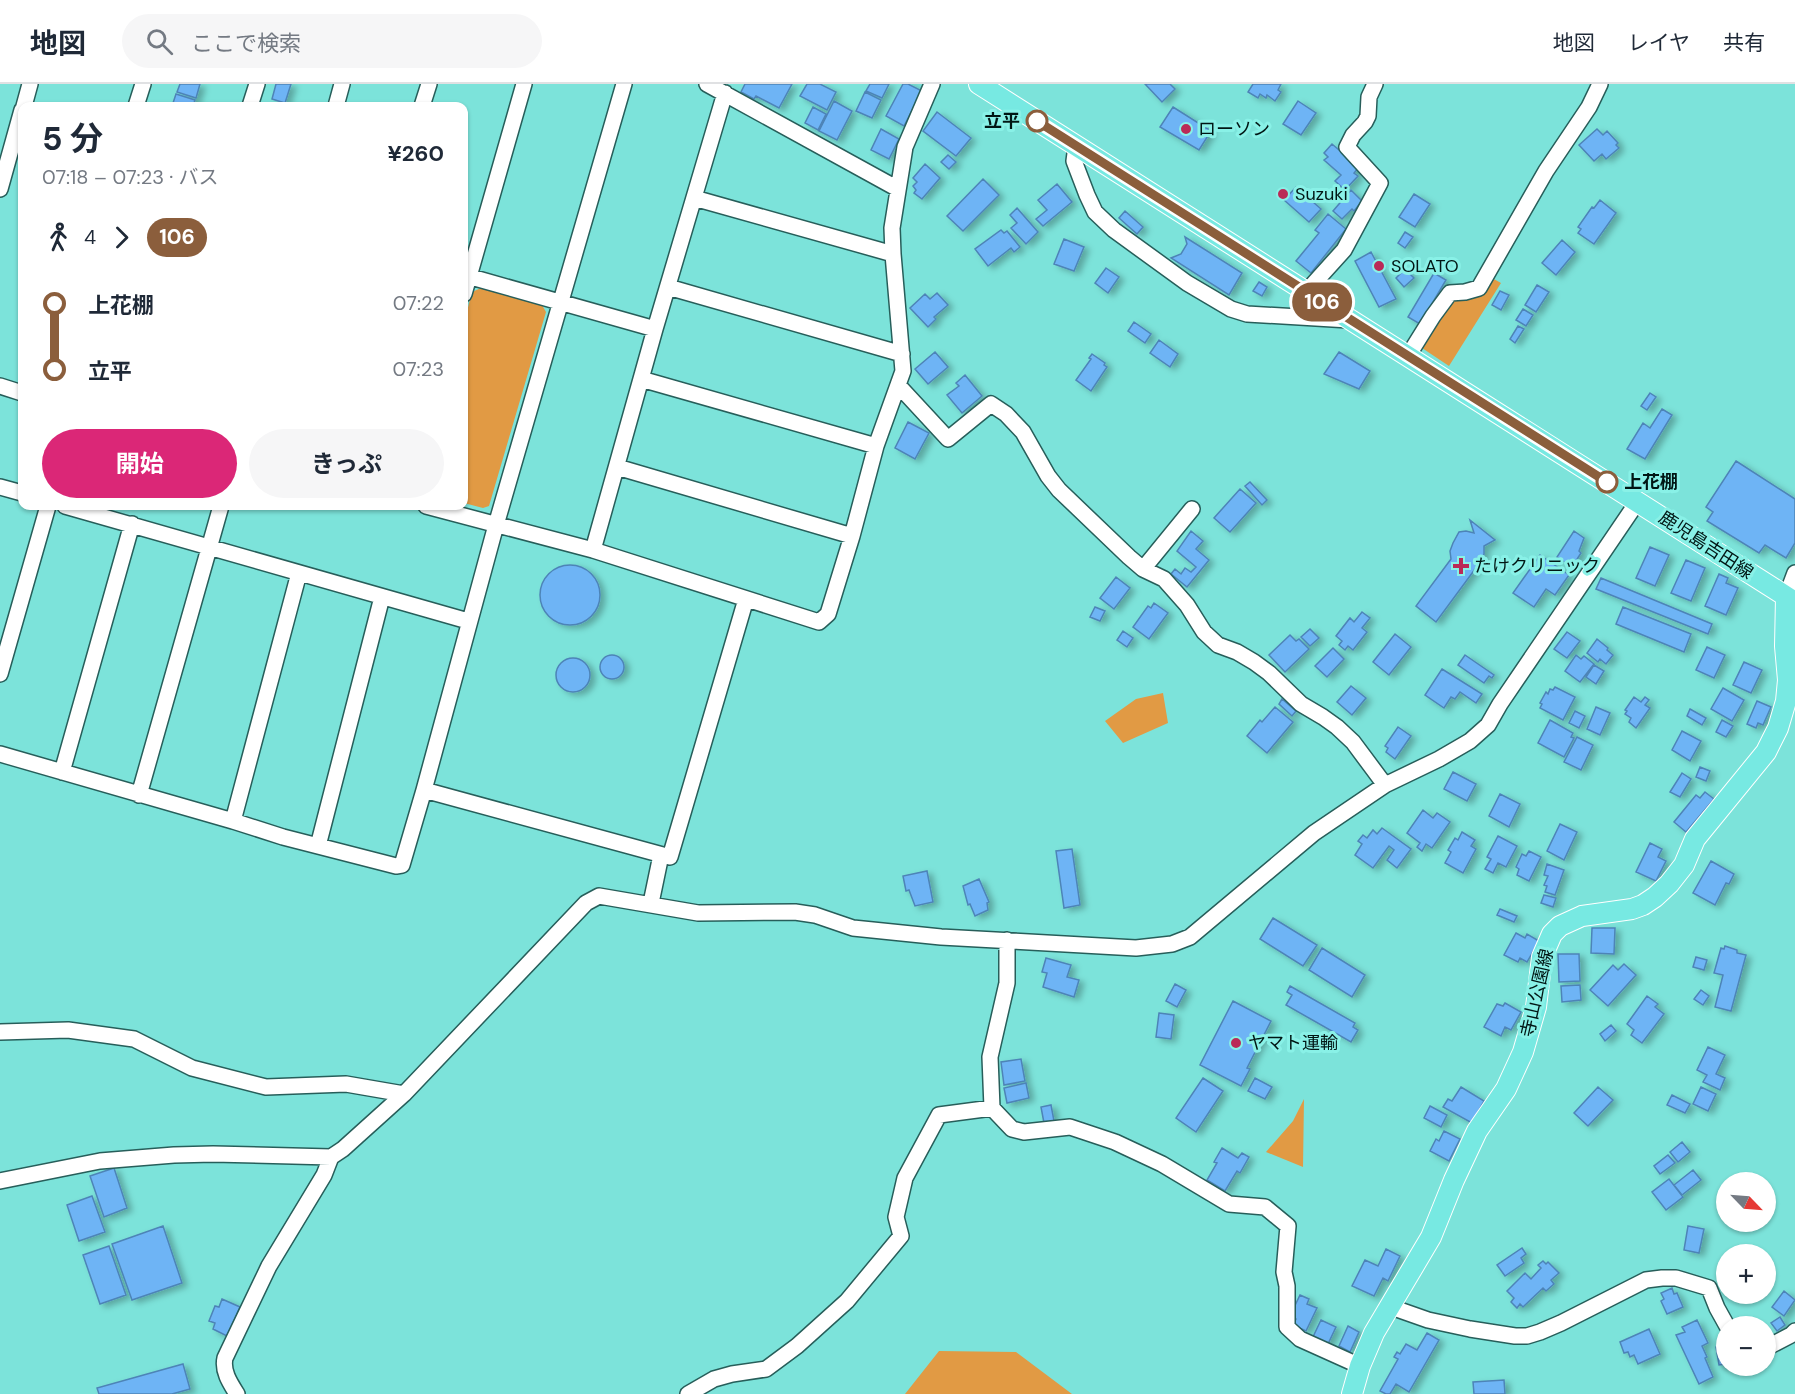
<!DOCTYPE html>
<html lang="ja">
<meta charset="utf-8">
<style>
body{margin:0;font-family:"DM Sans","Noto Sans JP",sans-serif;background:#f6f6f7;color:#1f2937;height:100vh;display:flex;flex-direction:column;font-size:22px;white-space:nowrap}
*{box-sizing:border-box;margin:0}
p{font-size:20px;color:#747a83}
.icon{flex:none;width:33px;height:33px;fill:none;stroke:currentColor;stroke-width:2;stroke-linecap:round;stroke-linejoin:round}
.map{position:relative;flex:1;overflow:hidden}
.drawer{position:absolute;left:18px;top:18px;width:450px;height:408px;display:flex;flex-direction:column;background:#fff;border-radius:12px;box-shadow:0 2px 4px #0004}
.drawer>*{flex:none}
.badge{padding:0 12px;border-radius:20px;font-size:21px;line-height:39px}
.needle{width:39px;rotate:115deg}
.tools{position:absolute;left:1716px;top:1088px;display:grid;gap:12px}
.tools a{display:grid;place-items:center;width:60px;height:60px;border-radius:50%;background:#fff;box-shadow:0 2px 4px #0004;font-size:30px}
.map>.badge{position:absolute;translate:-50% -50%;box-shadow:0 0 0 3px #fff}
.legs{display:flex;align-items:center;gap:9px;height:66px;padding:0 24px;font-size:20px}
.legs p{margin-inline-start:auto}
.headline{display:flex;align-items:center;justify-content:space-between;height:102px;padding:0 24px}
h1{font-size:33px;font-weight:700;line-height:45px}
.primary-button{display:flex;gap:12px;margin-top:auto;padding:12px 24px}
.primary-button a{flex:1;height:69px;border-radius:36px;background:#db2777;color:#fff;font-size:24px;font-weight:700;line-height:69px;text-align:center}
.primary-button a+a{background:#f6f6f7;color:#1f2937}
ul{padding:0 24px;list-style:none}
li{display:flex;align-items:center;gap:21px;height:66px;font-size:22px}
li i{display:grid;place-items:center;width:9px;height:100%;margin:0 8px;background:currentColor}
li i::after{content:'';width:15px;height:15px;margin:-8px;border:4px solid;border-radius:50%;background:#fff}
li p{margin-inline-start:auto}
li:first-child i{background:linear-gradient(#0000 50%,currentColor 0)}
li:last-child i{background:linear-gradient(currentColor 50%,#0000 0)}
header{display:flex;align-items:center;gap:36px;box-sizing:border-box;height:84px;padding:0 30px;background:#fff;border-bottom:2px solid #e0e1e3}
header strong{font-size:28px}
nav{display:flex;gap:33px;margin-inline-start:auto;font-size:21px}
.search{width:420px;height:54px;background:#f6f6f7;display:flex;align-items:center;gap:15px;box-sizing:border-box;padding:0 21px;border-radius:33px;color:#747a83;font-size:22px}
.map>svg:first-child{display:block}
</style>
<header>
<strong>地図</strong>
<div class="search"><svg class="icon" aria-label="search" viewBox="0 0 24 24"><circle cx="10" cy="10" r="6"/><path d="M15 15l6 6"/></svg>ここで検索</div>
<nav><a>地図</a><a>レイヤ</a><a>共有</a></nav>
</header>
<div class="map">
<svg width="1795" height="1310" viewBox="0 0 1795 1310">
<defs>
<filter id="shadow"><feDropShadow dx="5" dy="3" stdDeviation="3" flood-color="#0004"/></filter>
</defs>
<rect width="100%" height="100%" fill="#7ce3da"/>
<path fill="#e19a44" d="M1492 194 1501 199 1449 282 1419 262 1450 212Z
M481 204 542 221 546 228 489 422 483 424 464 419V239L472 208Z
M1163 609 1168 639 1123 659 1105 637 1136 615Z
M1304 1015 1303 1083 1266 1068 1293 1037Z
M939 1267 1016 1268 1072 1310H905Z"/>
<path fill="#6eb4f5" stroke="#4d84b7" stroke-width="1.5" filter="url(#shadow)" d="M180 0H200L196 14 177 8Z
M276 0H291L285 19 272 15Z
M745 0H792L779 24 756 12 754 15 741 8Z
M807 0H820L836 8 827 26 800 12Z
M870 0H889L882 14 866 7Z
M903 0H908L922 7 904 42 886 32Z
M1145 0H1170L1175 5 1162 18Z
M1253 0H1281L1278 6 1281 8 1275 17 1267 11 1266 14 1260 10 1258 14 1248 8Z
M865 8 881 16 872 34 856 27Z
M176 10 195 16 193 22H172Z
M834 17 852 27 837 56 819 47Z
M1298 17 1316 29 1301 51 1283 40Z
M813 23 826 30 818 46 805 39Z
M1173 23 1211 47 1199 66 1160 43Z
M937 28 971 54 956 72 923 47Z
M881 45 899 55 889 75 871 66Z
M1597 45 1603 51 1607 47 1618 59 1616 61 1619 64 1606 75 1602 70 1594 77 1579 61Z
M1332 60 1359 83 1354 89 1358 92 1345 106 1335 97 1341 91 1324 76 1328 73 1324 69Z
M948 71 956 78 949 85 941 78Z
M925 80 940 94 922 115 914 109 916 106 913 102 917 98 913 94Z
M983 95 999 111 963 147 947 132Z
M1057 100 1072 118 1043 142 1036 135 1047 126 1038 116Z
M1296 103 1321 125 1309 138 1284 116Z
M1351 106 1362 117 1354 127 1352 125 1342 135 1333 127Z
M1414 110 1430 120 1415 143 1399 133Z
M1600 116 1616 129 1594 160 1578 149 1581 145 1578 143 1592 123 1594 124Z
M1017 124 1038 148 1026 160 1011 144 1017 139 1010 131Z
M1125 127 1143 143 1137 150 1119 134Z
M1328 130 1346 145 1311 189 1296 177 1319 149 1315 146Z
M1001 146 1004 149 1007 147 1020 163 1014 168 1011 164 988 182 975 165Z
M1405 148 1413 153 1405 164 1398 159Z
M1185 153 1242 189 1229 211 1171 174 1181 170 1187 160Z
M1064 155 1084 163 1074 187 1054 180Z
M1562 156 1575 168 1556 191 1542 179Z
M1371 168 1396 215 1379 223 1355 177Z
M1106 184 1119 193 1108 209 1095 199Z
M1405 185 1414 194 1404 203 1396 194Z
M1434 189 1446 196 1420 240 1408 233Z
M1259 198 1267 203 1262 212 1253 207Z
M1537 201 1549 208 1536 228 1525 221Z
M1500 207 1509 211 1501 226 1492 221Z
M937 209 948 221 934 233 936 235 928 243 910 224 925 210 930 215Z
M1523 225 1533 231 1526 242 1516 236Z
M1134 238 1151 250 1145 259 1128 247Z
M1518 242 1524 245 1515 259 1510 255Z
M1159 256 1178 270 1170 283 1150 269Z
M935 268 948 283 928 300 915 285Z
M1339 268 1370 287 1359 305 1324 290Z
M1092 270 1105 279 1104 281 1107 283 1091 307 1076 296 1091 275 1089 274Z
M965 291 982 312 962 329 947 311 959 302 956 299Z
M1650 309 1656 313 1647 326 1641 322Z
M1662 325 1672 331 1645 375 1627 365 1643 339 1650 344Z
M908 338 929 349 915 375 895 364Z
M1736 377 1795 415V459L1786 474 1765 461 1759 469 1707 437 1713 428 1706 423Z
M1250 398 1267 416 1262 421 1245 402Z
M1240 405 1256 419 1230 448 1214 434Z
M1470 436 1495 456 1484 462V470L1481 477 1436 538 1416 522 1451 475 1450 467 1453 459 1459 448 1466 447 1474 449Z
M1191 447 1203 457 1196 465 1209 476 1187 503 1171 490 1175 485 1181 490 1185 484 1191 488 1196 483 1177 467Z
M1574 447 1584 454 1579 467 1581 469 1572 483 1557 473Z
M1650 463 1669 471 1655 502 1636 494Z
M1540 471 1569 491 1555 511 1546 505 1534 523 1513 509Z
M1686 476 1705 484 1691 517 1671 509Z
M540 511a30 30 0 1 1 60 0a30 30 0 1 1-60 0Z
M1719 490 1728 494 1726 499 1738 504 1726 531 1705 522Z
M1116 493 1130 504 1114 525 1100 514Z
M1601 494 1712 540 1708 550 1596 505Z
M1154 519 1168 529 1149 555 1133 543 1148 522 1151 524Z
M1095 523 1105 527 1100 537 1090 533Z
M1623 523 1691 550 1684 568 1616 540Z
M1362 528 1370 534 1362 544 1367 548 1353 566 1348 562 1345 566 1339 561 1342 557 1336 552 1350 534 1354 538Z
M1310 545 1319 554 1310 562 1301 553Z
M1123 547 1133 554 1127 563 1117 556Z
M1567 548 1580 557 1567 574 1554 565Z
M1395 550 1411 563 1389 591 1373 578Z
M1290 551 1296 557 1299 555 1309 565 1285 588 1269 571Z
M1597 555 1608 564 1607 566 1613 571 1606 580 1600 575 1598 578 1587 569Z
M1707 563 1725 571 1714 594 1696 586Z
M1333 564 1344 575 1327 593 1315 582Z
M1465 571 1494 591 1492 594 1489 592 1484 599 1458 581Z
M1576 571 1581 575 1584 572 1594 580 1580 598 1565 587Z
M600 583a12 12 0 1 1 24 0a12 12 0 1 1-24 0Z
M556 591a17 17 0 1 1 34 0a17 17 0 1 1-34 0Z
M1744 578 1762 586 1751 609 1733 601Z
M1594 581 1604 587 1596 600 1586 593Z
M1442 585 1482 610 1476 619 1460 608 1455 615 1451 613 1444 624 1425 611Z
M1351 602 1366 614 1352 631 1337 618Z
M1555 603 1575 613 1563 636 1540 624 1542 620 1540 619 1546 608 1548 610 1550 605 1553 606Z
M1723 604 1744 616 1732 637 1711 625Z
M1634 613 1641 618 1645 613 1649 616 1645 621 1650 624 1636 644 1629 638 1631 634 1625 630 1627 627 1625 626Z
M1282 615 1296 627 1292 632 1279 620Z
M1757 617 1771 623 1763 641 1758 639 1756 644 1747 640Z
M1275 623 1293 638 1267 669 1247 652 1260 636 1262 638Z
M1596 623 1610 629 1600 651 1587 645Z
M1690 625 1706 634 1702 641 1687 632Z
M1575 627 1585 632 1579 644 1569 639Z
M1550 636 1573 649 1571 653 1574 654 1564 673 1538 659Z
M1722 636 1733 642 1726 653 1716 648Z
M1398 643 1411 652 1395 675 1386 668 1388 664 1385 662Z
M1682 647 1701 657 1690 677 1672 666Z
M1577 653 1593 661 1581 686 1564 678Z
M1700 683 1710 687 1706 697 1696 693Z
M1453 688 1476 700 1467 717 1444 705Z
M1682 689 1691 695 1680 713 1670 708Z
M1705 708 1714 715 1686 748 1674 738 1696 711 1700 714Z
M1500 710 1520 720 1509 743 1489 732Z
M1423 726 1433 734 1437 729 1450 738 1432 764 1426 760 1422 767 1417 763 1420 759 1407 749Z
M1560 740 1577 748 1564 776 1547 767Z
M1382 744 1411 765 1397 784 1387 776 1394 766 1389 762 1373 784 1355 771 1362 760 1358 757 1363 751 1367 754 1373 746 1377 750Z
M1462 748 1475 756 1471 762 1476 765 1463 789 1445 779 1451 768 1448 766 1455 754 1458 756Z
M1498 752 1517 762 1506 783 1498 779 1493 789 1485 785 1491 775 1487 773Z
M1650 759 1662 765 1658 773 1666 777 1656 797 1636 788Z
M1072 765 1080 821 1064 824 1056 767Z
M1529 767 1541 773 1529 797 1517 791 1519 785 1516 783 1522 770 1526 772Z
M1711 777 1734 790 1729 800 1726 799 1715 821 1693 809Z
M1547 780 1564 786 1555 811 1545 808 1547 802 1544 801 1548 792 1544 791Z
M927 787 933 818 915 822 909 806 906 807 903 792Z
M979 795 989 818 987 819 988 826 975 832 970 820 968 821 963 802Z
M1544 811 1556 814 1553 823 1541 819Z
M1500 825 1517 832 1514 838 1497 831Z
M1273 834 1317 861 1303 882 1260 855Z
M1592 844H1615L1614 870 1591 869Z
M1516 849 1525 854 1527 850 1539 857 1527 878 1520 874 1518 878 1504 871Z
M1725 862 1737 866V869L1746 871 1731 927 1715 923 1723 891 1714 889 1721 864 1724 865Z
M1322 864 1365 891 1352 913 1309 886Z
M1558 870H1579L1580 897 1559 898Z
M1696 873 1707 876 1704 886 1693 883Z
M1046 874 1071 881 1067 893 1079 896 1074 913 1043 903 1047 889 1042 888Z
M1624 880 1636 891 1608 922 1590 906 1613 881 1618 886Z
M1175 900 1186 906 1177 923 1166 917Z
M1580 901 1581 916 1562 918 1561 902Z
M1290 902 1355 939 1353 943 1358 946 1351 958 1286 921 1292 911 1287 908Z
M1701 906 1709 912 1703 921 1694 915Z
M1647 912 1658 920 1655 923 1664 930 1642 959 1631 951 1634 946 1627 940Z
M1233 917 1271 937 1247 984 1250 985 1241 1002 1200 981Z
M1505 919 1521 928 1511 946 1505 943 1501 952 1484 943 1497 920 1503 922Z
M1159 929 1174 931 1171 955 1156 953Z
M1611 941 1616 947 1605 957 1600 950Z
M1708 963 1725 971 1716 990 1725 994 1720 1006 1703 998 1707 991 1697 986Z
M1021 975 1025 997 1004 1001 1001 978Z
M1203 994 1223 1007 1196 1048 1176 1034Z
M1255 994 1272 1003 1265 1015 1248 1007Z
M1026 999 1029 1014 1007 1019 1004 1004Z
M1461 1003 1484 1017 1472 1039 1443 1023 1448 1015 1452 1017Z
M1598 1003 1613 1016 1588 1042 1574 1029Z
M1701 1003 1716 1010 1708 1027 1693 1020Z
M1672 1011 1690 1020 1685 1029 1667 1021Z
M1051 1021 1054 1037 1044 1039 1041 1023Z
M1430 1022 1447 1031 1441 1043 1424 1034Z
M1444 1047 1460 1055 1449 1077 1430 1067 1436 1055 1439 1057Z
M1682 1058 1690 1068 1678 1078 1670 1068Z
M1222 1064 1238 1074 1242 1069 1249 1073 1240 1089 1237 1087 1225 1107 1207 1096 1217 1079 1214 1078Z
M1668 1071 1675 1079 1660 1090 1654 1082Z
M114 1084 127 1124 104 1133 90 1092Z
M1693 1086 1701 1096 1682 1111 1674 1101Z
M1669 1095 1683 1113 1666 1126 1652 1108Z
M92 1112 105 1148 79 1157 67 1121Z
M163 1142 182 1199 132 1216 112 1160Z
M1688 1142 1704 1145 1699 1169 1684 1166Z
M109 1162 126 1211 100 1220 83 1171Z
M1522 1164 1526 1170 1521 1174 1524 1179 1505 1192 1497 1181Z
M1386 1165 1400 1172 1388 1197 1383 1194 1374 1212 1352 1202 1365 1176 1378 1182Z
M1543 1177 1546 1180 1548 1178 1559 1189 1551 1196 1554 1200 1546 1207 1543 1204 1523 1223 1520 1220 1517 1224 1511 1218 1514 1214 1507 1207 1525 1189 1531 1195 1541 1184 1538 1181Z
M1672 1204 1674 1210 1677 1209 1683 1223 1667 1230 1661 1217 1664 1215 1661 1209Z
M1784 1207 1795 1216 1784 1232 1772 1223Z
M1300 1211 1309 1215 1307 1220 1317 1224 1306 1247 1293 1241 1296 1235 1290 1232Z
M222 1215 240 1223 227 1252 213 1245 215 1239 209 1237 215 1222 219 1223Z
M1780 1233 1785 1241 1777 1247 1771 1239Z
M1321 1236 1336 1243 1327 1262 1312 1255Z
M1697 1236 1708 1259 1702 1262 1707 1273 1705 1274 1713 1293 1699 1300 1676 1251 1685 1248 1682 1243Z
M1348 1242 1359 1248 1350 1268 1339 1262Z
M1649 1245 1660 1270 1638 1280 1634 1271 1630 1273 1628 1268 1624 1269 1620 1258Z
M1427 1249 1439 1256 1409 1308 1396 1300 1390 1310H1386L1380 1307 1398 1275 1394 1273 1397 1268 1400 1270 1406 1260 1417 1266Z
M1725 1261 1726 1280 1719 1281 1716 1263Z
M183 1280 190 1305 172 1310H99L97 1304Z
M1504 1296 1505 1310H1474L1473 1298Z"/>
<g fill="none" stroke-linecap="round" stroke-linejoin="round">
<g stroke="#275e5a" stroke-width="18">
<path id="minor" d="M707 0 898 105
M24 22 30 0
M136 22 143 0
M250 22 257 0
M336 22 342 0
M422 22 429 0
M1076 62 1074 77 1087 111 1095 128 1114 146 1187 199 1231 225 1247 230 1349 236
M0 105 22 26
M694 114 893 170
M464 191 655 245
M668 203 902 270
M1306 208 1344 166 1380 99 1347 63 1353 51 1365 38 1368 32 1369 13 1375 0
M464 210 524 0
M1408 272 1433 232 1450 209 1465 208 1479 204 1546 87 1589 23 1600 0
M641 295 876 362
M898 301 948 355 991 320 1006 330 1023 348 1048 392 1059 406 1129 473 1143 485 1164 495 1187 521 1204 548 1218 561 1237 568 1254 578 1269 589 1301 620 1323 633 1337 643 1353 658 1385 701
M0 302 22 309
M617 383 852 452
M0 403 22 409
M65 422 468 537
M426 422 593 466 819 538 828 530 852 452 876 362 903 287 893 170 892 144 905 63 932 0
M593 466 655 245 725 9
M1143 485 1192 425
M1786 513 1795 489
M0 590 48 422
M0 670 233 737 283 753 396 782 402 781 424 706 496 441 624 0
M62 688 132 440
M424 706 670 773 746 515
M139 711 221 422
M233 737 299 489
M318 762 382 513
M651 819 661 771
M0 948 68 946 134 955 192 984 266 1003 346 1000 404 1010
M992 1024 990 973 1007 899V856
M0 1097 100 1077 174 1071 213 1070 331 1073
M1391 1223 1428 1236 1470 1245 1515 1252H1527L1540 1248 1561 1239 1646 1196 1662 1194H1676L1709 1204 1717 1224 1727 1242
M1766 1264 1791 1251 1795 1247
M237 1310C230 1299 222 1287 225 1274L269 1182 324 1091 331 1073 343 1065 404 1010 586 819 599 812 698 829 795 828 815 831 853 844 941 853 1136 864 1172 860 1190 853 1314 749 1385 701 1439 675 1470 657 1488 641 1500 620 1638 417
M688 1310 714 1295 732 1290 766 1285 797 1262 847 1217 901 1152 896 1133 905 1094 939 1031 992 1024 1012 1045 1024 1048 1070 1043 1115 1058 1162 1080 1229 1120 1265 1123 1288 1142 1284 1188 1287 1202V1243L1300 1255 1360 1282"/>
</g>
<g stroke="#fff" stroke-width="22">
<path id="major" d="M979 0 1795 518
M1352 1310 1360 1282 1374 1249 1431 1153 1454 1096 1477 1047 1506 1005 1523 968 1536 923 1542 873 1552 850 1560 842 1582 832 1632 825 1643 821 1655 813 1669 800 1684 781 1695 755 1766 668 1778 644 1786 617 1788 596 1785 562 1786 513"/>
</g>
<use href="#minor" stroke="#fff" stroke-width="15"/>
<use href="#major" stroke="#77e9e2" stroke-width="20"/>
</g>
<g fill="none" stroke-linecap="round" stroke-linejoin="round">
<g stroke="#fff" stroke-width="14">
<path id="line-1" d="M1037 37 1607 398"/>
</g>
<use href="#line-1" stroke="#8b5e3c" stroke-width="9"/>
</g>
<g fill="#fff" stroke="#8b5e3c" stroke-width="3">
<circle cx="1037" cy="37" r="10"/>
<circle cx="1607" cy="398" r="10"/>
</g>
<g fill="#ba2a57" stroke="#89f1e7" stroke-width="2">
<circle cx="1186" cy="45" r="6"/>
<circle cx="1283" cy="110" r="6"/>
<circle cx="1379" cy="182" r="6"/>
<path d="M1458 473h6v6h6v6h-6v6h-6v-6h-6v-6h6z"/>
<circle cx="1236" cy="959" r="6"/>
</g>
<g text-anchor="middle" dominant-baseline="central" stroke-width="6" stroke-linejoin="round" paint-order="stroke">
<g font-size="18" font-weight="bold" fill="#011614" stroke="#89f1e7" text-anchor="end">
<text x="1020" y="37">立平</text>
<text x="1624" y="398" text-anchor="start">上花棚</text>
</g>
<g font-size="18" fill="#011614" stroke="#89f1e7" text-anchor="start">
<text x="1198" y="45">ローソン</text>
<text x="1295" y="110">Suzuki</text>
<text x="1391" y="182">SOLATO</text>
<text x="1474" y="482">たけクリニック</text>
<text x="1248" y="959">ヤマト運輸</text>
</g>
<g font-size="18" fill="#011614" stroke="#89f1e7">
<text transform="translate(1706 461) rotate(33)">鹿児島吉田線</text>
<text transform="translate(1537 909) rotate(-77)">寺山公園線</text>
</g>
</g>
</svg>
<div class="tools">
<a><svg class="needle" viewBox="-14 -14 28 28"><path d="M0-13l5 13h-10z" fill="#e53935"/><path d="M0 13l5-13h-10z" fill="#747a83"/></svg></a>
<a>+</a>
<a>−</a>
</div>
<b class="badge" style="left:1322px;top:218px;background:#8b5e3c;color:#fff">106</b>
<section class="drawer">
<div class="headline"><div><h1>5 分</h1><p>07:18 – 07:23 · バス</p></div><b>¥260</b></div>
<div class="legs"><svg class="icon" aria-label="walk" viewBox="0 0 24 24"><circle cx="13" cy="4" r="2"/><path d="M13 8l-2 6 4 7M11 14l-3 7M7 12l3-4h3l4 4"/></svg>4<svg class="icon" aria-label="forward" viewBox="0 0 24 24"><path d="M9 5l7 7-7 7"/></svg><b class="badge" style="background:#8b5e3c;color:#fff">106</b></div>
<ul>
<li><i style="color:#8b5e3c"></i><b>上花棚</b><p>07:22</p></li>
<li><i style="color:#8b5e3c"></i><b>立平</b><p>07:23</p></li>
</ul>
<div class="primary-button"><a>開始</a><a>きっぷ</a></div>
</section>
</div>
